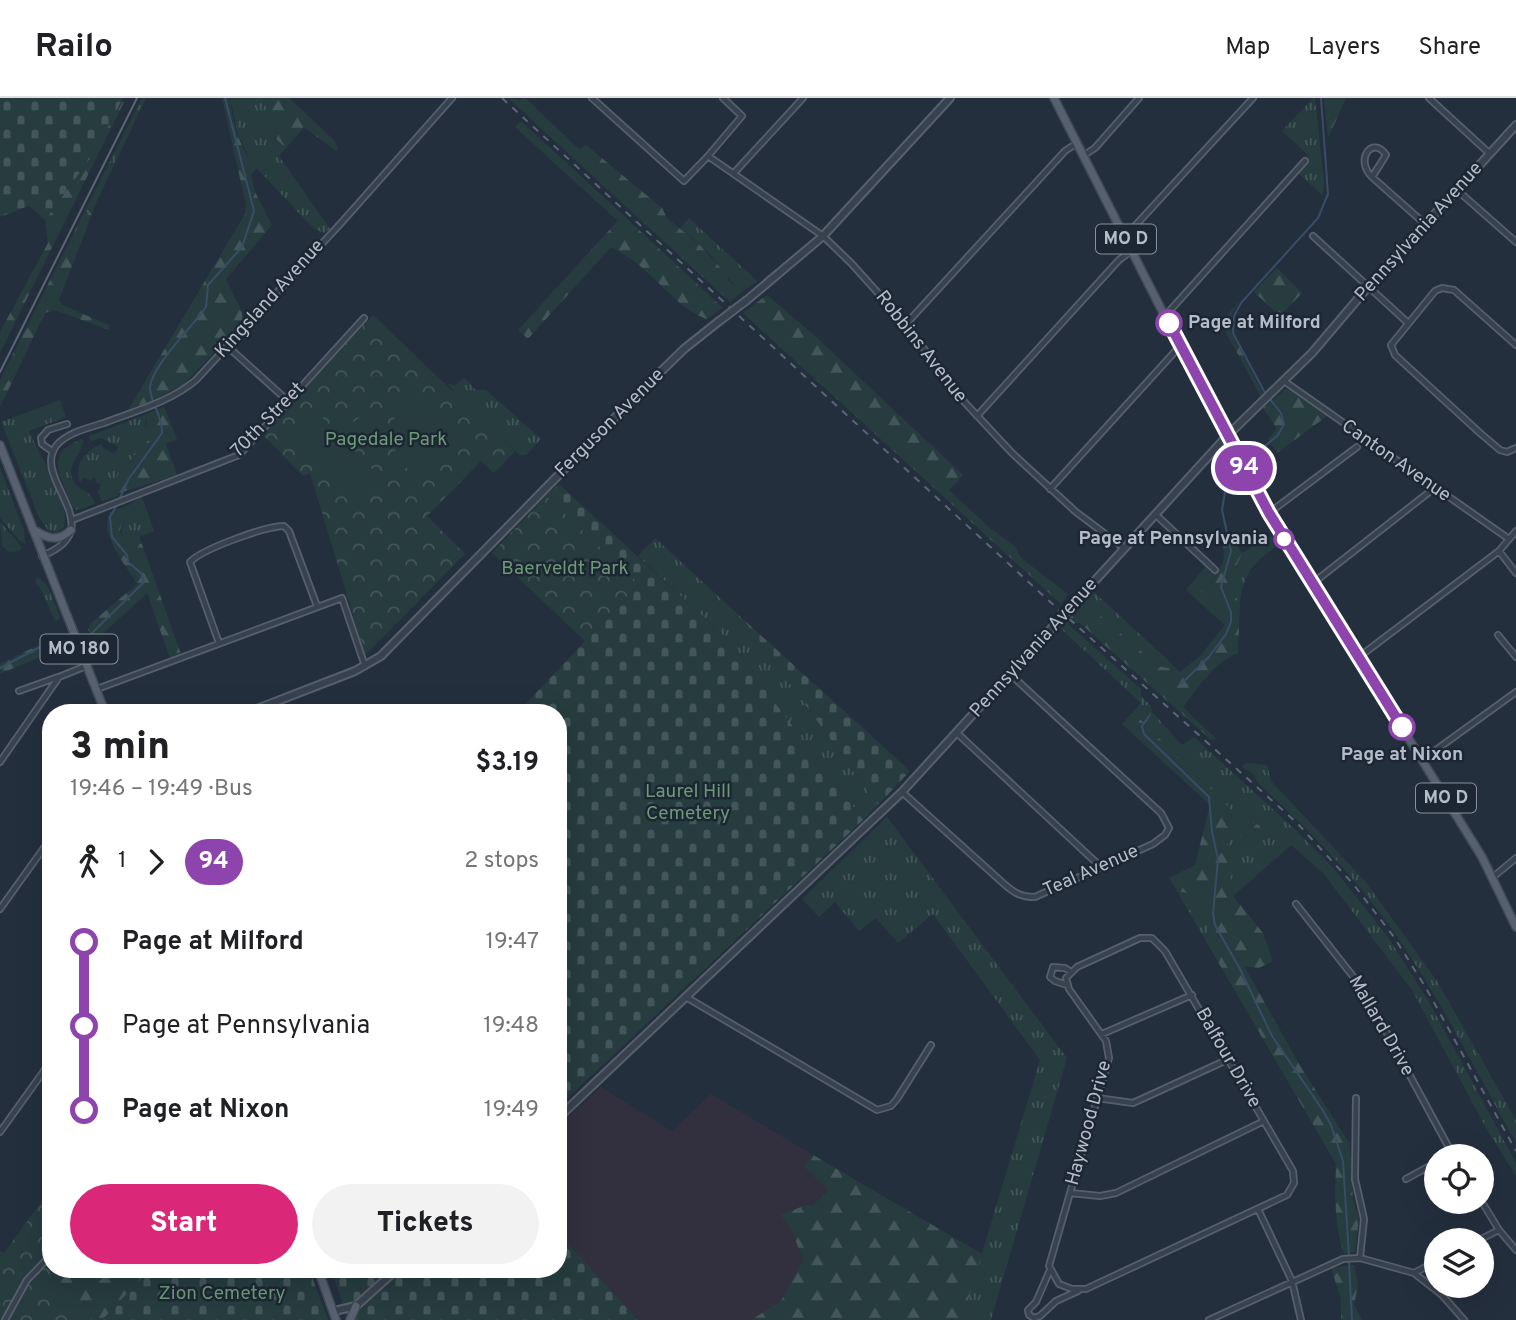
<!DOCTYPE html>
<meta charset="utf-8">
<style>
body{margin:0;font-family:Overpass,sans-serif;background:#f2f2f2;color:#202124;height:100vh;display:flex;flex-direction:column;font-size:26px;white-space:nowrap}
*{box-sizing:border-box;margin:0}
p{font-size:23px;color:#757577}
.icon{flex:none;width:38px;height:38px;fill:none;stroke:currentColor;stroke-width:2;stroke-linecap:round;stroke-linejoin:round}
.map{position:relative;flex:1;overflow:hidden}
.side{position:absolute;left:42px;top:606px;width:525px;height:574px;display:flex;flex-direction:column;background:#fff;border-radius:28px;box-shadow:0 7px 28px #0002}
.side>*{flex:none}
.badge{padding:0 14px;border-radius:23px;font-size:24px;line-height:46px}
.controls{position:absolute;left:1424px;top:1046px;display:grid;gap:14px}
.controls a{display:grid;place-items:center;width:70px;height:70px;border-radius:50%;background:#fff;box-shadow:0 7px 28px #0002;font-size:35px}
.map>.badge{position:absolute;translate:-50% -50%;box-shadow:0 0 0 4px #fff}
.legs{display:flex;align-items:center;gap:10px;height:77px;padding:0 28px;font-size:23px}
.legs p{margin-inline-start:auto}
.headline{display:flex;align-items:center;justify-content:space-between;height:119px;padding:0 28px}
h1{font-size:38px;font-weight:800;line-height:52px}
.cta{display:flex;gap:14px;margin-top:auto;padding:14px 28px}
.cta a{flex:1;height:80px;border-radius:42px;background:#db2777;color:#fff;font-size:28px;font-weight:800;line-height:80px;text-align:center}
.cta a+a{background:#f2f2f2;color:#202124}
ul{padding:0 28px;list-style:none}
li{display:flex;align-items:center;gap:24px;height:84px;font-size:26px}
li i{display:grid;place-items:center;width:10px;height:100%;margin:0 9px;background:currentColor}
li i::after{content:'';width:18px;height:18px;margin:-9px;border:5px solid;border-radius:50%;background:#fff}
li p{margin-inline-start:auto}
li:first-child i{background:linear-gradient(#0000 50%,currentColor 0)}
li:last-child i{background:linear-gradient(currentColor 50%,#0000 0)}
header{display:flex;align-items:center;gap:42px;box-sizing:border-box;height:98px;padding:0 35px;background:#fff;border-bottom:2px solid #e0e0e0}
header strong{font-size:33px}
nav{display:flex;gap:38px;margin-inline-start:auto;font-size:24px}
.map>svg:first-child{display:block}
</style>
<header>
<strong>Railo</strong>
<nav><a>Map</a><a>Layers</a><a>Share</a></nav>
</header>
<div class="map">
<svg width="1516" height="1222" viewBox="0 0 1516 1222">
<defs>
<pattern id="grass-tufts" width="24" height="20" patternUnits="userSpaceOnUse" patternTransform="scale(1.75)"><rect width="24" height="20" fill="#263c3f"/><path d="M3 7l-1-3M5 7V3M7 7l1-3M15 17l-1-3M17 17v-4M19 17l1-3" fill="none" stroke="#435659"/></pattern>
<pattern id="forest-firs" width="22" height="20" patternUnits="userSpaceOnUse" patternTransform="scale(1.75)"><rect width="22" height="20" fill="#263c3f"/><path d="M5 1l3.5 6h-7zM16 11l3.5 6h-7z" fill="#435659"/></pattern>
<pattern id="cemetery-stones" width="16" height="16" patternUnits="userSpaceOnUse" patternTransform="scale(1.75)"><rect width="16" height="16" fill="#263c3f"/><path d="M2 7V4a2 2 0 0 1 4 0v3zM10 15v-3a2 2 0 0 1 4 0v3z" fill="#435659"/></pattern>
<pattern id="park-crowns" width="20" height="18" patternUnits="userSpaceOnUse" patternTransform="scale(1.75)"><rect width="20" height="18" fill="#263c3f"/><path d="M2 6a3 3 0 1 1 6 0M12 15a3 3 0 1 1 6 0" fill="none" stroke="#435659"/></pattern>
</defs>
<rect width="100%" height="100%" fill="#242f3e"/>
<path fill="#32303f" d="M601 989 672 1033 711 996 813 1057 803 1068 828 1091 812 1108 792 1134 803 1161 781 1203 751 1222H638L558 1134V1028Z"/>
<path fill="url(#grass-tufts)" d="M142 0H146L97 103 71 140Z
M230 0H262L274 24 277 42 286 50 279 58 330 131 324 135 314 131 251 64 238 36Z
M1313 0H1315L1324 85 1323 98 1299 76 1308 62 1306 55 1282 33Z
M521 23 623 117 618 123 515 29Z
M689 120 757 183 742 194C729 183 721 170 710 156 701 146 690 138 680 130Z
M464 280 476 292H486L541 341 526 357H520L461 304 448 286 456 287Z
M60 302 66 319 29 333C39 357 71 403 64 429L56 435 48 432 39 419 1 324Z
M147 316 145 326 150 340 119 375 113 388 116 396 120 397 102 404 98 395 101 387 95 384 97 381 93 379 91 383 84 379 80 384C73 366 86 353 101 346L103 348V350L114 356 119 349 101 340 91 343 89 338Z
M83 341C84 353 69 365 71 377 75 394 90 389 95 406L77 412 73 409C61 379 42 355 83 341Z
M0 370 24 432 25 445 20 443 0 420Z
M142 399 154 433 139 439 142 446 125 443C119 430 121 422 125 409Z
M0 424 20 447 22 450 19 453 9 454 2 448Z
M1272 438 1279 447C1254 463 1242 476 1240 507L1229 484 1242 455Z
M655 440 744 522 878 707 863 722 727 541 638 458Z
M37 478 47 487 60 519 58 522 55 523 41 492 36 486Z
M1210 485 1215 486 1229 521 1226 528 1195 500Z
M1094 494 1173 567 1168 570 1158 568 1094 512 1080 509Z
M1066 524 1141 591V598L1151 608 1152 614 1182 647 1194 639 1300 736 1334 771 1388 839 1429 904 1516 1065V1078L1486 1030 1412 892 1323 775 1291 747 1233 798 1226 749 1231 734 1257 744 1259 727 1240 721 1133 614 1141 605 1061 531Z
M1246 665 1267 667 1271 683 1365 783 1437 883 1516 1022V1045C1472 966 1432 883 1377 811 1342 765 1301 725 1259 686L1252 675 1242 669Z
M887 719 1067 960 991 1222H962L1040 962 933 816 898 845 876 820 859 833 835 804 819 819 802 801Z
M1177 793 1196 797 1209 806 1212 825 1204 840Z"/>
<path fill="url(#forest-firs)" d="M222 0H230C232 23 240 53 257 70L251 76 255 94 272 127 226 181 242 214 243 224 184 286 154 302 128 312 245 116 246 107Z
M262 0H289L334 42 338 51 336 53 304 29 286 50 277 42 274 24Z
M508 0 519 2 525 0 579 51 586 47 662 110 667 120 700 147 727 177 728 182 742 194 730 204Z
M1324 0H1346L1328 40Z
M121 3 124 4 0 255V234L48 145 45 122 94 55Z
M97 103 59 202 62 207 109 227V232L55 212 45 215 0 309V282L71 140Z
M623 117 723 210 706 221C683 212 669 194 651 178 639 166 626 157 611 149L528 241 518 232Z
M1277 170 1302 195 1280 218 1254 194Z
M767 197 814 237 963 377 949 392 991 431 1015 448 1021 460 1068 496 1061 506 743 215Z
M1239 203 1232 216 1231 233 1263 296 1261 299 1221 225Z
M1286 291 1290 292 1327 318 1277 355 1268 341 1277 331 1263 310Z
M164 309 177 341 166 346 177 377 116 396 113 388 119 375 150 340 146 334 147 316Z
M125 409 120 433 125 443 142 446 181 556 170 560 147 495 96 542 88 532 90 526 137 486C127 468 98 436 110 414Z
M1231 439 1242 455 1229 484 1240 507 1238 555C1213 565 1199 589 1183 609L1216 641 1211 642 1080 525H1075L1070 520 1080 509 1094 512 1158 568 1168 570 1173 567 1180 574 1200 558 1229 522 1215 486 1210 485 1195 500 1186 492 1205 469 1213 477C1222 469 1226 461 1223 449Z
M55 539 60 540 64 549 0 576V566Z
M1133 614 1240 721 1259 727 1265 737 1257 744 1231 734 1226 749 1233 798 1263 835 1273 863 1259 870 1244 868 1302 971 1350 1046 1353 1103 1359 1119 1355 1154 1344 1156C1334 1127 1335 1097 1336 1066L1204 840 1212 825 1209 806 1196 797 1177 793 1169 780 1195 767 1210 707 1122 626Z
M813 1057 982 1156 962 1222H751L781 1203 803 1161 792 1134 781 1117 806 1107 812 1108 828 1092 803 1068Z
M1354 1167 1358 1187 1354 1207 1362 1222H1341V1201L1331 1170Z
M61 1171H168L125 1222H29Z"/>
<path fill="url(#cemetery-stones)" d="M0 0H123L94 55 45 122 29 108 0 119Z
M559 386 727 541 863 722 558 1009V614H518L639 486 546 398Z
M744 522 910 673 878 707Z
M558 1134 638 1222H348L331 1171H558Z
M150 1171H309L328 1222H102Z"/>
<path fill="url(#park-crowns)" d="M373 217 515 353 494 375 481 363 427 418 465 456 365 557 310 375 303 378 262 336Z
M546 398 639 486 585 543 492 455Z
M51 1090V1171H66L50 1192 92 1222H0V1153L4 1155Z"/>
<path fill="#263c3f" d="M415 293 458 333V338L414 378C385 348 383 323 415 293Z
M373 309 384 323 358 342 347 329Z
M314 311 383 382 355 409 286 338Z"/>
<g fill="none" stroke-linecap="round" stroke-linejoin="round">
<path stroke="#394c67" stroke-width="2" d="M1265 295 1233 235 1234 218 1241 205 1318 120 1328 96 1321 0
M1244 366 1278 337 1284 326 1281 315 1269 300
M119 402 128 382 162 335C163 320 152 307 150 292 148 273 189 231 201 216L206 209 208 187 242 149 254 113 225 0
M90 537 144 484 141 475 128 464 127 457 112 439 110 419 117 407
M0 570 40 549 63 544
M1181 586 1208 560 1226 536 1231 524V514L1221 489 1231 453 1222 412 1226 388 1240 370
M1150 617 1142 628 1144 636 1209 699 1212 734 1218 761 1213 816 1215 827 1240 871 1272 938 1322 1011 1331 1027 1343 1063 1349 1158
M1349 1164 1352 1222"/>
<g stroke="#565f6c" stroke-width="8">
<path id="minor" d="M592 0 684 83 708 58 742 18 723 0
M1429 0 1489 55
M708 58 823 138 851 165 906 226 956 295 1012 355 1076 414 1124 450
M1083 58 1095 50 1139 0
M734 75 803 0
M1372 79 1386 57C1373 37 1354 61 1372 79L1425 126
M1457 92 1516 144
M1123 136 1134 129 1253 0
M1313 138 1407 224
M1165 218 1305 63
M906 226 1065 53 1077 45
M1516 247 1454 192 1442 190 1435 193 1391 247 1395 257 1480 335 1500 352 1507 354 1516 350
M227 248 288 303
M1284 283 1509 441
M977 318 1119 162 1131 153
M53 354 42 346 41 340 48 332 67 326
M1050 391 1180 248
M1269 415 1357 349
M1155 416 1215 472
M72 422 239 357 364 220
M1499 453 1516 475
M42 458C113 430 31 382 56 348 66 335 88 330 104 325 135 313 170 304 196 282L342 124 452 0
M1313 485 1428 395
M1498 537 1516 559
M219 545 190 464C202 451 266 428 284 428L289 433 317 508
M1359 559 1499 453 1516 433
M97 591 342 500 365 568
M19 593 58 579
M957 635 1101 769
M1422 662 1516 594
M0 664 59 579 86 568
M902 694 1003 785C1014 795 1021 799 1035 799L1153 746 1165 737 1169 730 1161 715 1010 576
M1493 779 1516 760
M1296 806 1363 891 1454 1059
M0 811 51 740
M1140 840H1152L1165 853 1293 1073 1294 1085 1287 1097 1086 1191H1072L1059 1186 1049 1168 1109 960 1106 943 1069 891 1066 880 1077 869Z
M1067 887 1055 883 1050 879 1053 869 1065 870 1071 874
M686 899 877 1012 891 1008 897 1001 931 947
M1102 936 1192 897
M1097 1000 1133 1005 1229 961
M1356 1000 1355 1081 1364 1121 1360 1160
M0 1034 51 963
M1406 1081 1437 1064
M1070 1095 1100 1098 1116 1095 1264 1023
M1482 1104 1499 1132 1516 1152
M1258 1111 1292 1183 1301 1222
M1477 1143 1499 1132
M1050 1172 1036 1204 1028 1212 1029 1217 1034 1220 1040 1218 1056 1203 1078 1193
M1414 1175 1442 1197 1464 1222
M5 1222 27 1182 51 1157
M1209 1222 1343 1161 1360 1160 1414 1175 1437 1163"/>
</g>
<g stroke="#565f6c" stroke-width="10">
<path id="tertiary" d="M747 202 823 138 950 0
M249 614 355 573 381 558 644 290 684 251 718 224
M558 1020 902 694 1227 338 1312 255 1368 189 1516 27
M334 1213 356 1208 397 1171"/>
</g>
<g stroke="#414a57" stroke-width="10">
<path id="primary" d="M1054 0 1218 323 1269 415 1482 759 1516 829
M0 347 105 614
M34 432C48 441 59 444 71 432
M318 1171 336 1222
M350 1222 356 1208"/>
</g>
<use href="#minor" stroke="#38414e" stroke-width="4.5"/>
<use href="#tertiary" stroke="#38414e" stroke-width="6"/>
<use href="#primary" stroke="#56606e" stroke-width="7"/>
<path stroke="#5a6575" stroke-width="2" d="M0 274 137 0"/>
<path stroke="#5a6575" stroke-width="2" stroke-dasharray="7 7" stroke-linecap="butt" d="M502 0 1047 501 1296 724 1354 787 1394 839 1426 890 1516 1053"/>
<g stroke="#565f6c" stroke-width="10" stroke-linecap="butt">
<path id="tertiary-bridge" d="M718 224 747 202"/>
</g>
<use href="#tertiary-bridge" stroke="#38414e" stroke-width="6"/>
</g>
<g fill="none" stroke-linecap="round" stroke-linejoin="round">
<g stroke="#fff" stroke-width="16">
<path id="line-1" d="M1169 225 1269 415 1402 629"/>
</g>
<use href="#line-1" stroke="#8e44ad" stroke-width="10"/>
</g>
<g fill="#fff" stroke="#8e44ad" stroke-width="3.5">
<circle cx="1169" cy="225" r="12"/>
<circle cx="1284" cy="441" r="9"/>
<circle cx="1402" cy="629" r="12"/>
</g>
<g text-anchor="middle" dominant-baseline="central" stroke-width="5" stroke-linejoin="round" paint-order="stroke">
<g fill="#1d2633" stroke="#878f9c" stroke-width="2">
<rect x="1096" y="126.5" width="60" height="29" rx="5"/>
<rect x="40.5" y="536.5" width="77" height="29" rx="5"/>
<rect x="1416" y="685.5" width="60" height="29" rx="5"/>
</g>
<g font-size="18" font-weight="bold" fill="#b4bcc9">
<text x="1126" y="141">MO D</text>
<text x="79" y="551">MO 180</text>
<text x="1446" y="700">MO D</text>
</g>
<g font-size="19" fill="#b4bcc9" stroke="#1d2633">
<text transform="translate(1419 134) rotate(-48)">Pennsylvania Avenue</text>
<text transform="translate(270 201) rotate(-48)">Kingsland Avenue</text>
<text transform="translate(921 249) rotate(52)">Robbins Avenue</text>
<text transform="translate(268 322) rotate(-46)">70th Street</text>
<text transform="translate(610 325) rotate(-45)">Ferguson Avenue</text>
<text transform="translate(1396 363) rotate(35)">Canton Avenue</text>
<text transform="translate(1034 550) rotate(-48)">Pennsylvania Avenue</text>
<text transform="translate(1091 773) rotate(-24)">Teal Avenue</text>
<text transform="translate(1381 928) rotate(60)">Mallard Drive</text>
<text transform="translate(1228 960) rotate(60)">Balfour Drive</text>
<text transform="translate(1089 1025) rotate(-75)">Haywood Drive</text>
</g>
<g font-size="19" font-weight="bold" fill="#b4bcc9" stroke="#1d2633" text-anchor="start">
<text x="1188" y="225">Page at Milford</text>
<text x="1268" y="441" text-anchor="end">Page at Pennsylvania</text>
<text x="1402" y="657" text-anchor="middle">Page at Nixon</text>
</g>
<g font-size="19" fill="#6b9a76" stroke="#1d2633">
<text x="386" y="342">Pagedale Park</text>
<text x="565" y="471">Baerveldt Park</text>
<text x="688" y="694">Laurel Hill<tspan x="688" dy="22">Cemetery</tspan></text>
<text x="222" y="1196">Zion Cemetery</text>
</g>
</g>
</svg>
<div class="controls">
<a><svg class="icon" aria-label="locate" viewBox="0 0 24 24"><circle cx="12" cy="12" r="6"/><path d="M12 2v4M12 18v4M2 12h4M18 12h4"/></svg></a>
<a><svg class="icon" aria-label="layers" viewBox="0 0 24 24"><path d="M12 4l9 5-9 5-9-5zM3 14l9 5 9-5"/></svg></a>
</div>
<b class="badge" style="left:1244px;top:370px;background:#8e44ad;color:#fff">94</b>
<section class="side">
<div class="headline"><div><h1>3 min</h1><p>19:46 – 19:49 · Bus</p></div><b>$3.19</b></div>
<div class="legs"><svg class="icon" aria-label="walk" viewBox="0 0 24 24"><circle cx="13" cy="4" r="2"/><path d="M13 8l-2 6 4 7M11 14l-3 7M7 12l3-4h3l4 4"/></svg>1<svg class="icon" aria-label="forward" viewBox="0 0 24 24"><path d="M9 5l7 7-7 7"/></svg><b class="badge" style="background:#8e44ad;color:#fff">94</b><p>2 stops</p></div>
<ul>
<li><i style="color:#8e44ad"></i><b>Page at Milford</b><p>19:47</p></li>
<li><i style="color:#8e44ad"></i><span>Page at Pennsylvania</span><p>19:48</p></li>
<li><i style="color:#8e44ad"></i><b>Page at Nixon</b><p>19:49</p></li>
</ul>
<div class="cta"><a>Start</a><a>Tickets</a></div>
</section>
</div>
